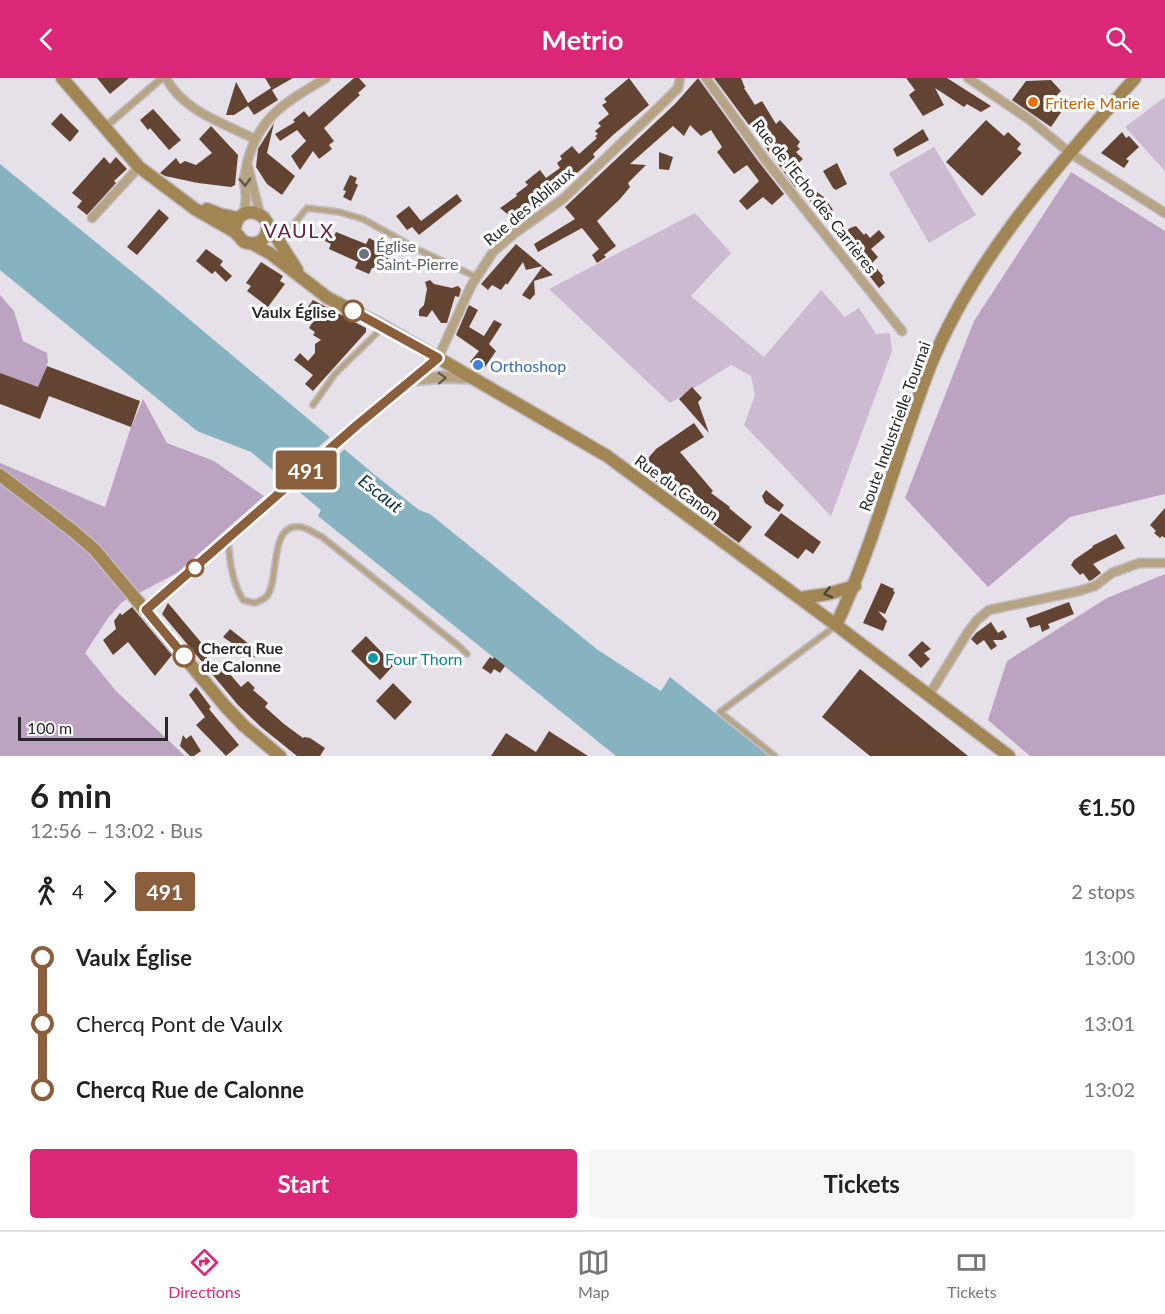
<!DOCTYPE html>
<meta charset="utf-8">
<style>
body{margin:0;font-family:Lato,sans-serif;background:#f6f6f6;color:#222;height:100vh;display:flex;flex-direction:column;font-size:22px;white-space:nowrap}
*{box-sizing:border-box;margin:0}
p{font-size:20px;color:#767676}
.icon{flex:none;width:33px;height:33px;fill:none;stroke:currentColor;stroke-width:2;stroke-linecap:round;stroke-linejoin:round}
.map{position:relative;height:678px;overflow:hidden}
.details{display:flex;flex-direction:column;background:#fff;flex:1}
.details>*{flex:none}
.badge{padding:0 12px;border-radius:4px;font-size:21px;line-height:39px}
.scale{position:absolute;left:18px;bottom:15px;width:150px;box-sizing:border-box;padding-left:6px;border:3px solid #292729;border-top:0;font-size:16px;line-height:21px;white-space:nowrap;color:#292729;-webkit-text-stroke:4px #fff;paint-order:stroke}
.map>.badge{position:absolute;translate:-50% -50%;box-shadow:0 0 0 3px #fff}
.legs{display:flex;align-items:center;gap:9px;height:66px;padding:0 30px;font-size:20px}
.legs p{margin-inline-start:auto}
.summary{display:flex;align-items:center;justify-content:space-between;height:102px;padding:0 30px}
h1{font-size:33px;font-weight:700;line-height:45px}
.button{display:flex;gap:12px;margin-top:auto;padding:12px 30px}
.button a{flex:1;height:69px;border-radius:6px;background:#db2777;color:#fff;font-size:24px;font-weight:700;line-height:69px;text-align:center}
.button a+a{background:#f6f6f6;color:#222}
ul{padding:0 30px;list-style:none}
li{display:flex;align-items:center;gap:21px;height:66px;font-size:22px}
li i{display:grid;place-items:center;width:9px;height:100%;margin:0 8px;background:currentColor}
li i::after{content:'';width:15px;height:15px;margin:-8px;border:4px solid;border-radius:50%;background:#fff}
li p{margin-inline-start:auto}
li:first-child i{background:linear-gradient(#0000 50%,currentColor 0)}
li:last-child i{background:linear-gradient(currentColor 50%,#0000 0)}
header{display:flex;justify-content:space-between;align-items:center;height:78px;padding:0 30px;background:#db2777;color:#fff;font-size:27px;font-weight:700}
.dock{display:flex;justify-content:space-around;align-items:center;height:84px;border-top:2px solid #e0e0e0;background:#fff;font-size:16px;color:#767676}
.dock a{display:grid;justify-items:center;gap:3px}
.dock .active{color:#db2777}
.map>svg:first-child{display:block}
</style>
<header><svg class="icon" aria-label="back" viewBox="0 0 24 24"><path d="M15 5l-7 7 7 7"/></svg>Metrio<svg class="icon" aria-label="search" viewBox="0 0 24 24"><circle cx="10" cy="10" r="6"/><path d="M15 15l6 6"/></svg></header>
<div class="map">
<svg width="1165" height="678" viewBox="0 0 1165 678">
<rect width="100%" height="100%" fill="#e6e1e8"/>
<path fill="#ccbad1" d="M1165 19V93L1125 49Z
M934 69 976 137 929 165 889 95Z
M695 135 731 175 691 218 764 279 821 212 845 239 859 230 876 256 890 255 892 273 831 438 744 347 755 317 751 298 731 287 670 325 549 211Z"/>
<path fill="#bba3c1" d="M1071 94 1165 153V416L1070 439 988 509 905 420 974 243Z
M0 217 14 233 23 263 47 275 48 284 38 310 0 320Z
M143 321 167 365 214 383 264 418 177 495 122 524 108 540 85 575 116 613 185 678H0V385L105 429 130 352Z
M1165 496V678H1030L988 642 1007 583 1107 520Z"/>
<path fill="#87b3c1" d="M0 86 152 210 375 397 419 432 430 436 598 572 661 613 670 599 769 678H616L318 438 321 432 251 374 197 353 0 192Z"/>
<path fill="#e6e1e8" d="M332 357 347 369 295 415 280 403Z"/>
<path fill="#634433" d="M97 0H129L110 16Z
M265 0H293L272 12 278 22 254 37 248 28 234 37H226L236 4 248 25 271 10Z
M354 0H359L366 8 358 15 360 17 324 50 334 63 329 67 332 71 319 81 313 73 300 92 291 78 306 63 297 52 280 63 275 56 295 44 293 42 304 33 309 39Z
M629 0 649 27 613 57 593 76 595 79 544 125 538 129 535 125 512 140 500 130 517 118 516 116 528 107 525 104 540 92 546 100 560 90 557 85 562 81 560 78 572 68 579 76 597 60 595 58 598 56 595 53 601 48 598 45 609 36 602 27 607 24 604 21Z
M698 0 758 83 784 116 772 127 763 119 747 132 739 123 759 103 747 87 734 96 717 74 722 69 711 52 701 58 690 47 684 58 673 48 630 86 646 87 628 105 630 109 620 121 597 143 616 168 604 177 606 179 597 185 592 177 599 171 582 150 538 174 534 166 575 141 565 129 675 26Z
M714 0H741L745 10H744L755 27 762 23 776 46 780 42 800 64 797 68 800 71 796 74 803 81 793 90 803 103 795 109Z
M906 0H947L991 28 981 34 967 26 964 29 935 10 944 27 923 38 909 17 915 12Z
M1051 2 1061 13 1052 22 1064 30 1051 49 1012 22 1026 3Z
M153 31 181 62 169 72 150 50 148 52 140 42Z
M61 35 79 53 70 64 51 46Z
M986 42 1004 58 1008 54 1021 66 1017 71 1022 75 982 118 946 84Z
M274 45 267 75 295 98 282 117 267 106 256 89 258 71Z
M211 48 238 77 235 107 231 109 198 105 165 98 160 95 176 80 180 86 185 83 196 87 212 75 199 61Z
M923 51 929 62 897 79 893 71Z
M1122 54 1126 60 1129 58 1139 69 1126 81 1129 83 1124 90 1101 75Z
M659 74 673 79 669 92 659 91Z
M104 79 110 86 116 79 127 91 114 103 116 105 87 137 77 129 82 123 72 115Z
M837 85 847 106 836 112 833 110 823 93Z
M350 97 357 100 355 105 358 107 351 123 343 119 346 113 343 112Z
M817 114 825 120 833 132 824 140 809 122Z
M457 116 462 123 419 157 412 149 407 152 396 138 409 128 421 143Z
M159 131 169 140 137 177 127 169Z
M856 148 864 157 866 155 870 160 879 152 885 159 871 171 878 179 872 185 883 198 882 200 885 205 879 210 839 159 850 150Z
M336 154 366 166 369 160 388 170V183L386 189 380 191 372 190 369 196 355 190 358 184 329 171 331 166 325 163 328 155 334 158Z
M516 166 553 197 534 203 535 216 530 222 522 217 543 188 526 192 523 184 507 207 506 205 501 212 492 207 488 212 481 206Z
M206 171 223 183 220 187 232 198 226 204 215 193 212 196 196 183Z
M261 184 283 198 280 203 285 206 268 229 247 213 251 208 246 205Z
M430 202 434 206 452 210 458 208 461 211 459 219 455 218 447 245H441L432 232 427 239 419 238V232L424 227 427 211 425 204Z
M313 222 366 250V254L313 313 305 306 313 297 294 282 300 275 308 283 315 275V266L321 262 313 257 315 254 309 250 313 243 306 237 307 235 305 233Z
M469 227 478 232 469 249 484 258 494 242 502 246 489 266 496 273 483 292 470 284 479 273 456 257Z
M47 288 140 323 131 349 49 318 40 341 0 326V295L38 309Z
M692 309 702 320 698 324 709 355 679 321Z
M694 345 704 359 680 374 713 413 711 415 730 429 729 430 752 449 739 465 639 391 656 371Z
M766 412 784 427 779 434 765 425 762 418Z
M1165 430V460L1162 458 1160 460 1154 455 1156 453 1150 447Z
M781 435 821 464 813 476 806 471 798 481 764 457Z
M1116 456 1125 470 1093 486 1101 495 1092 502 1089 503 1083 495 1080 497 1071 487 1074 482 1093 469 1092 468Z
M881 505 894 511 893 513 895 514 885 536 878 533 887 543 883 553 863 545Z
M1069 524 1074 536 1048 546 1050 550 1042 554 1040 547 1030 550 1026 540Z
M168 525 210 575 203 585 162 536Z
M132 529 172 577 155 598 128 564 113 577 103 562 116 551 114 543 120 535 122 537Z
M991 544 998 555 1003 552 1007 559 1002 562H993L997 568 991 572 984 562 977 567 971 561 976 555Z
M230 551 259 574 254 580 223 559Z
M366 558 394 587 380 602 351 573Z
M922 563 931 571 924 575 930 581 921 590 908 577Z
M490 579 493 581 494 579 505 588 500 595 494 591 491 596 482 590Z
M222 587 241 609 248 603 255 610 253 612 268 625 265 629 284 646 303 660 304 659 310 660 325 670 320 678H297L261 649 238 627 212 596Z
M860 591 968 678H870L822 639Z
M393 605 412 624 395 642 376 623Z
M196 609 211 629 209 631 239 667 226 678 196 647 205 639 189 617Z
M549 653 588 678H491L506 655 536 674Z
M183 657 186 661 191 657 201 673 194 678H190L180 668Z"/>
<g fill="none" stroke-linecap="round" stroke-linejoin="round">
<g stroke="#c0bcc2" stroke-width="8">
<path id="service" d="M281 162 307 130 339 134 363 141 417 171 476 199
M313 327 335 296 383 249
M228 463C230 484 232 504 243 522L255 525C259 523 265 521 267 518 280 502 268 444 301 449 308 450 315 456 322 459L460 569 467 576
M775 678 720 634 834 549"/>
</g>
<g stroke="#c0bcc2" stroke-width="9">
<path id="pedestrian" d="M104 50 162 0"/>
</g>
<g stroke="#c0bcc2" stroke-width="11">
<path id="minor" d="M166 0C183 33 223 45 255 61
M706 0 763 79 902 253
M968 0 1030 42 1070 75 1165 135
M247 85C259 37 287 24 326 0
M244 135 246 120 244 101 247 85 260 136
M92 140 139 89
M438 280 471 208 493 174 515 155 563 121 660 28 678 10 680 0
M929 617 968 554 977 542 989 532 1079 513 1095 508 1112 495 1139 485H1165"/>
</g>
<g stroke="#c0bcc2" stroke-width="14">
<path id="tertiary" d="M411 302 443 299 473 300
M146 532 356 348 438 280"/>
</g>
<g stroke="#c0bcc2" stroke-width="15">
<path id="secondary" d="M62 0 139 89 195 131 235 154
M207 131 219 136 238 140
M267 145C269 160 259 169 244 164L235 154C234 136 251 128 264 140L297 192
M253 166 271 176 328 220 383 248 607 378 836 547 1009 678
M0 397 73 453 95 472 225 628 244 648 280 678
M800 520 828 516 855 508
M836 547C875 465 896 376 929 291 974 179 1057 89 1135 0"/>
</g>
<use href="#service" stroke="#b7a484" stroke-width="4.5"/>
<use href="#pedestrian" stroke="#b7a484" stroke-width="6"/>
<use href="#minor" stroke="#b7a484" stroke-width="8"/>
<use href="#tertiary" stroke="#b7a484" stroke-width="10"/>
<use href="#secondary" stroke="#a18553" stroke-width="12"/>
</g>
<defs><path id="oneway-chevron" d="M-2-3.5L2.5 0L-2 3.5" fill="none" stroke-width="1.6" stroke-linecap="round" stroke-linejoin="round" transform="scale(1.5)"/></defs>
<g stroke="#62594d">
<use href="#oneway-chevron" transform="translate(245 104) rotate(88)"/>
<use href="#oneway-chevron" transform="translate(442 300) rotate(-2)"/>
</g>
<use stroke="#4d4336" href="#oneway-chevron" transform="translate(828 515) rotate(167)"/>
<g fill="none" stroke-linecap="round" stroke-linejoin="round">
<g stroke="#fff" stroke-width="14">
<path id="line-1" d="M184 578 146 532 356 348 438 280 353 233"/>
</g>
<use href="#line-1" stroke="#8b5e3c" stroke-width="9"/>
</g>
<circle fill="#e8710a" stroke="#fff" stroke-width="2" cx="1033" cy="24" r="6"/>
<circle fill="#6b7280" stroke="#fff" stroke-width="2" cx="364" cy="176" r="6"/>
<g fill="#fff" stroke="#8b5e3c" stroke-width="3">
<circle cx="353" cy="233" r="10"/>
<circle cx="195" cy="490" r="8"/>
<circle cx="184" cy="578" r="10"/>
</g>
<circle fill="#3f7fe0" stroke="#fff" stroke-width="2" cx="478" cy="287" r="6"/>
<circle fill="#0f9aa8" stroke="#fff" stroke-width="2" cx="373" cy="580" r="6"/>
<g text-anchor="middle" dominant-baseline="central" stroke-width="6" stroke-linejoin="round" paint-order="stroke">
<g font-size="16" fill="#c56008" stroke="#fff" text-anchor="start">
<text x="1045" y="24">Friterie Marie</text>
</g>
<g font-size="16" fill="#292729" stroke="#fff">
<text transform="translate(815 118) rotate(52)">Rue de l'Echo des Carrières</text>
<text transform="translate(528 128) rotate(-40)">Rue des Abliaux</text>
<text transform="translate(894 348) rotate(-70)">Route Industrielle Tournai</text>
<text transform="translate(677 409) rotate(36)">Rue du Canon</text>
</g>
<g font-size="16" fill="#5b616d" stroke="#fff" text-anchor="start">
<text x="376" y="167">Église<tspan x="376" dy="18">Saint-Pierre</tspan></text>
</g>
<g font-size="16" font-weight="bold" fill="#292729" stroke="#fff" text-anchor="end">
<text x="336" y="233">Vaulx Église</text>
<text x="201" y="569" text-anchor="start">Chercq Rue<tspan x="201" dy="18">de Calonne</tspan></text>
</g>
<g font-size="16" fill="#366cbe" stroke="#fff" text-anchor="start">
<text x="490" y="287">Orthoshop</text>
</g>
<g font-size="16" fill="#0d838f" stroke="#fff" text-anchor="start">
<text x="385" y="580">Four Thorn</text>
</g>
<g font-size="18" font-style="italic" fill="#08333d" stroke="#fff">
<text transform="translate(381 415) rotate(38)">Escaut</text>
</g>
<g font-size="20" letter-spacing="1.5" fill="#66233d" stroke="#fff">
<text x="299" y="152">VAULX</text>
</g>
</g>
</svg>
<div class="scale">100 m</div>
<b class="badge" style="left:306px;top:392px;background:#8b5e3c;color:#fff">491</b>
</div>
<section class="details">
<div class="summary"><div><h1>6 min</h1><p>12:56 – 13:02 · Bus</p></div><b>€1.50</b></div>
<div class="legs"><svg class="icon" aria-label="walk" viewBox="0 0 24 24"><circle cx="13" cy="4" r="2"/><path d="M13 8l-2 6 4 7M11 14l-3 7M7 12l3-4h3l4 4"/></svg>4<svg class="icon" aria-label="forward" viewBox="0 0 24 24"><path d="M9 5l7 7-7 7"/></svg><b class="badge" style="background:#8b5e3c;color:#fff">491</b><p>2 stops</p></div>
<ul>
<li><i style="color:#8b5e3c"></i><b>Vaulx Église</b><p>13:00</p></li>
<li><i style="color:#8b5e3c"></i><span>Chercq Pont de Vaulx</span><p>13:01</p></li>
<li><i style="color:#8b5e3c"></i><b>Chercq Rue de Calonne</b><p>13:02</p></li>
</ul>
<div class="button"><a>Start</a><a>Tickets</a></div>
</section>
<nav class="dock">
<a class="active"><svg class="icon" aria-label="directions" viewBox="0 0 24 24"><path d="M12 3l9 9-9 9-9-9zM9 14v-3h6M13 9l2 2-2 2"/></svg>Directions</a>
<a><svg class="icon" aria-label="map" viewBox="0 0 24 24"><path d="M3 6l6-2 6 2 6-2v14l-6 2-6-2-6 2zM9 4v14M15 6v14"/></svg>Map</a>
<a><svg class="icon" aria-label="tickets" viewBox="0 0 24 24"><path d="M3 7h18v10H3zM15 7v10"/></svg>Tickets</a>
</nav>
